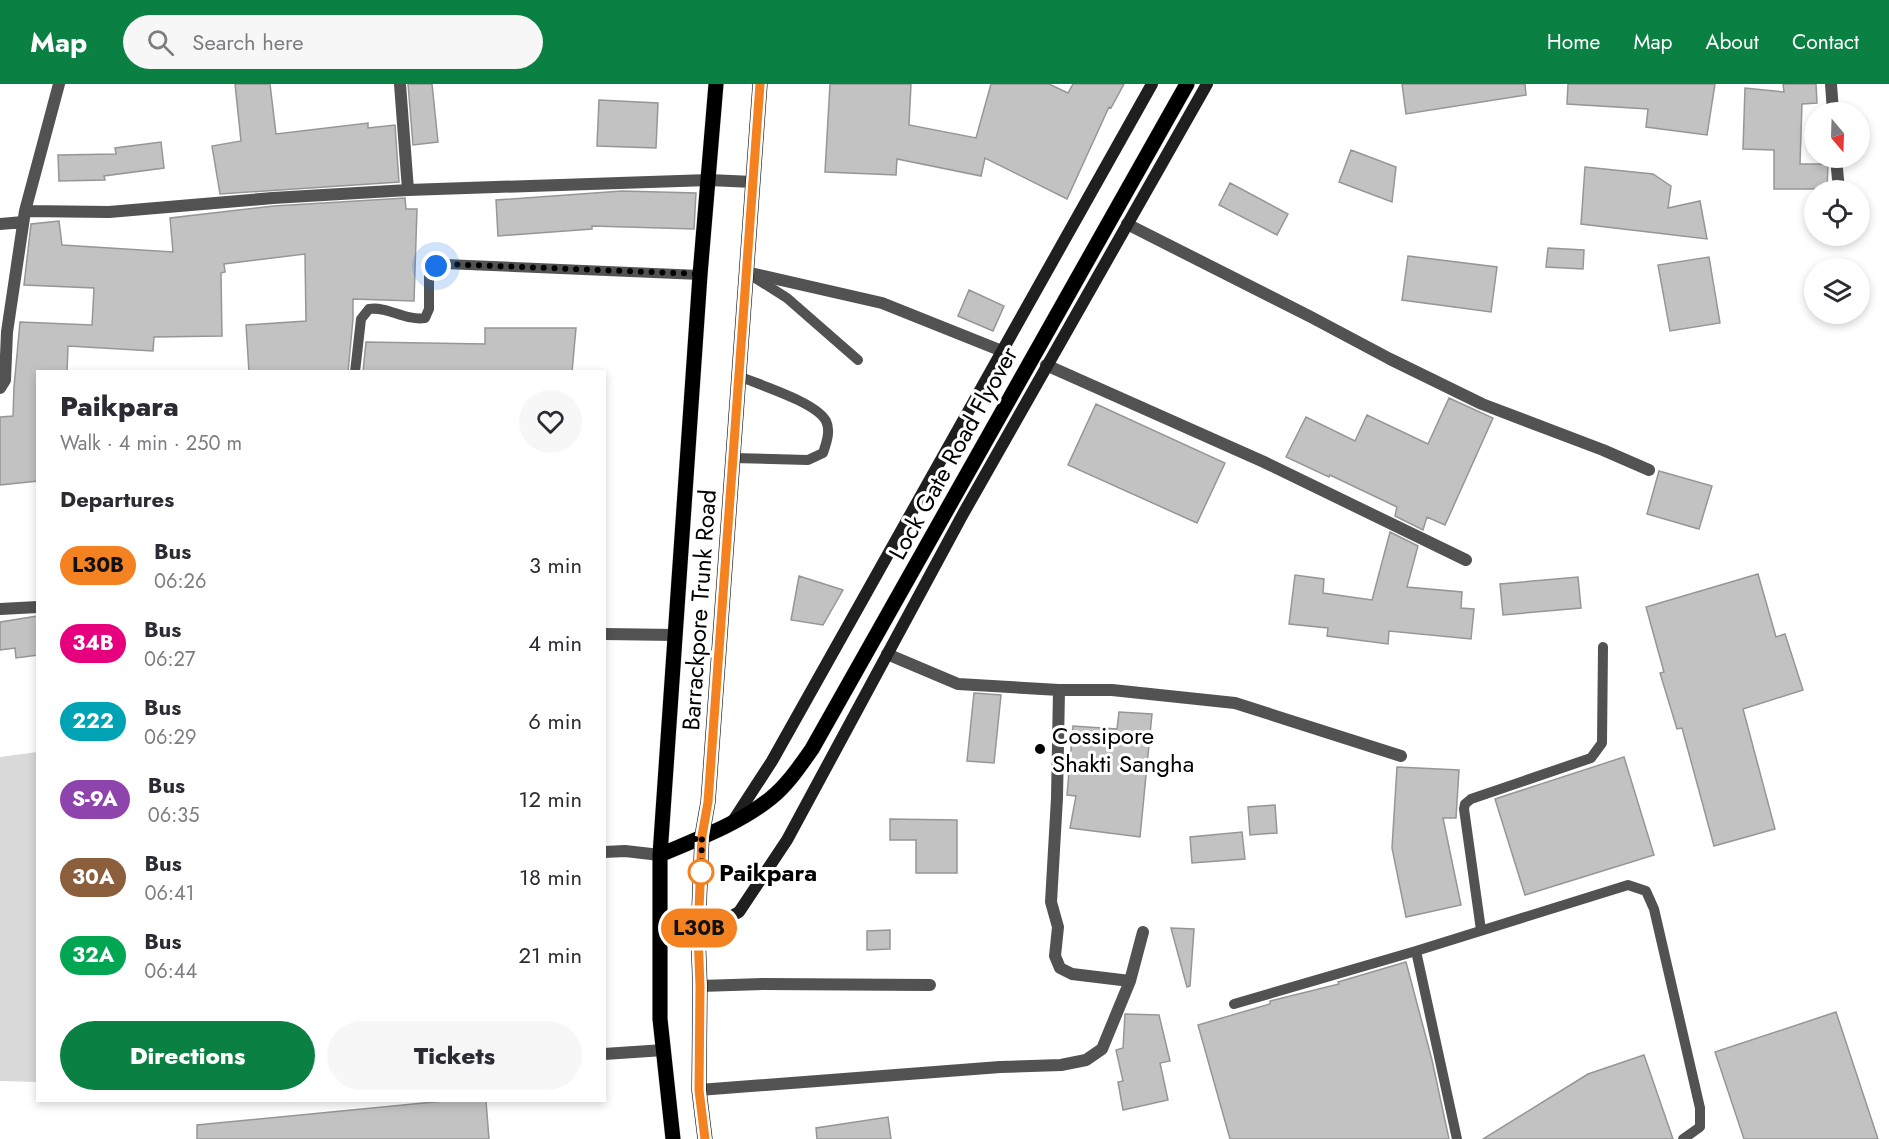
<!DOCTYPE html>
<meta charset="utf-8">
<style>
body{margin:0;font-family:Jost,sans-serif;background:#f7f7f7;color:#2b2b33;height:100vh;display:flex;flex-direction:column;font-size:22px;white-space:nowrap}
*{box-sizing:border-box;margin:0}
p{font-size:20px;color:#7c7c81}
.icon{flex:none;width:33px;height:33px;fill:none;stroke:currentColor;stroke-width:2;stroke-linecap:round;stroke-linejoin:round}
.map{position:relative;flex:1;overflow:hidden}
.drawer{position:absolute;left:36px;top:286px;width:570px;height:732px;display:flex;flex-direction:column;background:#fff;border-radius:0px;box-shadow:0 3px 9px #0003}
.drawer>*{flex:none}
.badge{padding:0 12px;border-radius:20px;font-size:21px;line-height:39px}
.needle{width:39px;rotate:161deg}
.fabs{position:absolute;left:1804px;top:18px;display:grid;gap:12px}
.fabs a{display:grid;place-items:center;width:66px;height:66px;border-radius:50%;background:#fff;box-shadow:0 3px 9px #0003;font-size:30px}
.you{position:absolute;width:30px;height:30px;margin:-15px;border:4px solid #fff;border-radius:50%;background:#1a73e8;box-shadow:0 0 0 9px #1a73e833}
.map>.badge{position:absolute;translate:-50% -50%;box-shadow:0 0 0 3px #fff}
h2{padding:0 24px;font-size:22px;line-height:54px}
.round{display:grid;place-items:center;flex:none;width:63px;height:63px;border-radius:32px;background:#f7f7f7}
.headline{display:flex;align-items:center;justify-content:space-between;height:102px;padding:0 24px}
h1{font-size:28px;font-weight:800;line-height:45px}
.button{display:flex;gap:12px;margin-top:auto;padding:12px 24px}
.button a{flex:1;height:69px;border-radius:36px;background:#0b8043;color:#fff;font-size:24px;font-weight:800;line-height:69px;text-align:center}
.button a+a{background:#f7f7f7;color:#2b2b33}
ul{padding:0;list-style:none}
li{display:flex;align-items:center;gap:18px;height:78px;padding:0 24px}
li div{flex:1}
li b{display:block;font-size:22px}
li em{font-style:normal}
li .badge{min-width:66px;font-weight:700;text-align:center}
header{display:flex;align-items:center;gap:36px;box-sizing:border-box;height:84px;padding:0 30px;background:#0b8043;color:#fff}
header strong{font-size:28px}
nav{display:flex;gap:33px;margin-inline-start:auto;font-size:21px}
.search{width:420px;height:54px;background:#f7f7f7;display:flex;align-items:center;gap:15px;box-sizing:border-box;padding:0 21px;border-radius:33px;color:#7c7c81;font-size:22px}
.map>svg:first-child{display:block}
</style>
<header>
<strong>Map</strong>
<div class="search"><svg class="icon" aria-label="search" viewBox="0 0 24 24"><circle cx="10" cy="10" r="6"/><path d="M15 15l6 6"/></svg>Search here</div>
<nav><a>Home</a><a>Map</a><a>About</a><a>Contact</a></nav>
</header>
<div class="map">
<svg width="1889" height="1055" viewBox="0 0 1889 1055">
<rect width="100%" height="100%" fill="#fff"/>
<path fill="#d9d9d9" d="M37 668V998L0 997V673Z"/>
<path fill="#c2c2c2" stroke="#969696" stroke-width="1.5" d="M235 0H270L276 50 368 39V44L395 41 399 98 220 110 212 62 241 57Z
M408 0H432L438 58 413 61Z
M830 0H911L909 41 976 54 991 0H1049L1068 9 1073 0H1124L1111 24 1109 23 1067 115 985 74 981 92 897 75 896 91 825 88Z
M1402 0H1525L1526 11 1406 30Z
M1568 0H1715L1707 51 1646 43 1648 25 1567 20Z
M1783 0H1816L1817 19 1802 20 1800 80H1828L1827 105H1774V66L1743 65 1745 4 1784 8Z
M599 16 658 19 656 64 597 62Z
M161 58 164 84 104 92 105 96 59 97 58 71 116 70 115 64Z
M1351 66 1396 83 1392 118 1339 98Z
M1585 83 1653 90 1671 102 1668 124 1700 117 1707 155 1581 140Z
M1230 99 1288 130 1277 151 1219 121Z
M622 107 696 109 694 145 592 142V145L498 152 496 116Z
M405 114 406 125H417L414 217 353 215V235L348 288H249L246 241 306 237 305 170 224 180 225 188 221 189 222 252 154 253 153 267 68 262 67 288H38V397L0 401V333L13 332 14 303 20 238 92 241 94 204 24 201 31 140 59 137 62 161 173 168 170 134 274 122Z
M1548 164 1584 166 1583 185 1546 183Z
M1408 172 1497 183 1491 228 1402 216Z
M1709 173 1720 239 1670 247 1658 181Z
M969 206 1004 222 993 247 958 232Z
M485 244H576L572 288H363L366 258 485 260Z
M1449 314 1493 334 1445 441 1427 433 1423 446 1395 432 1397 423 1330 391 1329 393 1286 373 1306 333 1355 357 1367 331 1428 360Z
M1096 320 1225 379 1197 439 1068 381Z
M1659 387 1712 402 1699 445 1647 430Z
M1390 448 1418 462 1407 503 1462 508 1461 524 1474 525 1471 555 1389 547 1388 560 1327 552 1328 544 1289 540 1295 491 1324 495 1323 509 1372 516Z
M1758 490 1776 553 1785 550 1803 606 1743 625 1775 745 1714 762 1682 644 1677 645 1660 589 1664 588 1646 523Z
M799 492 843 506 823 541 791 536Z
M1578 493 1581 524 1503 531 1500 500Z
M38 532V571L16 574 15 564 0 566V538Z
M974 609 1001 611 994 679 967 677Z
M1119 628 1152 630 1140 753 1070 744 1076 712 1067 711 1073 642 1117 645Z
M1624 673 1654 771 1525 811 1495 715Z
M1397 683 1459 686 1456 734H1443L1461 821 1406 833 1392 764Z
M1275 721 1277 749 1250 751 1248 723Z
M890 735 957 736V789H916V756H890Z
M1242 748 1245 775 1192 779 1190 753Z
M1171 844 1194 845 1190 902 1187 903Z
M890 846V865L867 866V847Z
M1406 878 1432 976 1449 1055H1230L1198 941 1270 920V917L1339 900 1338 898Z
M1836 928 1878 1055H1744L1715 968Z
M1125 930 1159 931 1170 977 1160 979 1168 1016 1123 1026 1118 998 1123 997 1116 966 1123 964Z
M1644 971 1673 1055H1483L1588 990Z
M444 1017H486L489 1055H197V1041Z
M888 1033 891 1055H817L816 1044Z"/>
<g fill="none" stroke-linecap="round" stroke-linejoin="round">
<g stroke="#dbdbdb" stroke-width="16">
<path id="primary" d="M660 771C697 755 739 740 771 714 788 700 800 682 812 665L1187 0
M673 1055 660 935V771L700 191 716 0
M705 1055 699 1006 700 902 698 850 702 752 708 718 760 0"/>
</g>
<path stroke="#525252" stroke-width="10" d="M749 190 787 214 858 276
M355 288 361 235 369 225C388 222 405 237 425 234L429 225V189L436 182 445 180 700 191
M733 374 808 376 823 369C826 360 831 347 826 337 816 318 759 301 739 292
M1481 846 1464 725 1465 720 1471 715 1591 674 1602 659 1603 563
M1234 920 1416 867
M1457 1055 1416 867 1628 801 1646 807 1654 825 1700 1024V1043L1683 1055"/>
<path stroke="#525252" stroke-width="12" d="M400 0 408 106
M1831 0 1833 28
M1836 74 1839 106
M25 127 109 128 273 114 408 106 709 96 753 98
M0 140 23 138
M1127 140 1311 233 1390 275 1482 320 1603 366 1649 386
M746 188 882 219 1002 267
M1046 281 1264 378 1466 476
M0 304 5 296 7 248 25 127 59 0
M0 525 38 523
M604 550 676 551
M887 570 958 600 1059 606H1112L1235 619 1401 672
M1059 606 1057 714 1051 818 1058 843 1055 872 1060 884 1072 890 1130 897
M604 768 625 767 660 771
M700 902 763 900 930 901
M604 970 664 966
M699 1006 1000 983 1061 981 1086 976 1102 965 1130 897 1143 848"/>
<path stroke="#1f1f1f" stroke-width="12" d="M733 737 772 677 1152 0
M660 850H698L739 828 787 756 963 430 1207 0"/>
<use href="#primary" stroke="#000" stroke-width="15"/>
</g>
<g fill="none" stroke-linecap="round" stroke-linejoin="round">
<g stroke="#fff" stroke-width="14">
<path id="line" d="M705 1055 699 1006 700 902 698 850 702 752 708 718 760 0"/>
</g>
<use href="#line" stroke="#f58220" stroke-width="9"/>
<path stroke="#000" stroke-width="6" stroke-dasharray="0 10.8" d="M436 182 445 180 700 190 660 771 702 752 701 791V788"/>
</g>
<circle fill="#000" stroke="#fff" stroke-width="2" cx="1040" cy="665" r="6"/>
<circle fill="#fff" stroke="#f58220" stroke-width="3" cx="701" cy="788" r="12"/>
<g text-anchor="middle" dominant-baseline="central" stroke-width="6" stroke-linejoin="round" paint-order="stroke">
<g font-size="24" fill="#000" stroke="#fff">
<text transform="translate(953 369) rotate(-61)">Lock Gate Road Flyover</text>
<text transform="translate(699 526) rotate(-86)">Barrackpore Trunk Road</text>
</g>
<g font-size="24" fill="#000" stroke="#fff" text-anchor="start">
<text x="1052" y="651">Cossipore<tspan x="1052" dy="28">Shakti Sangha</tspan></text>
</g>
<g font-size="24" font-weight="bold" fill="#000" stroke="#fff" text-anchor="start">
<text x="719" y="788">Paikpara</text>
</g>
</g>
</svg>
<div class="fabs">
<a><svg class="needle" viewBox="-14 -14 28 28"><path d="M0-13l5 13h-10z" fill="#e53935"/><path d="M0 13l5-13h-10z" fill="#7c7c81"/></svg></a>
<a><svg class="icon" aria-label="locate" viewBox="0 0 24 24"><circle cx="12" cy="12" r="6"/><path d="M12 2v4M12 18v4M2 12h4M18 12h4"/></svg></a>
<a><svg class="icon" aria-label="layers" viewBox="0 0 24 24"><path d="M12 4l9 5-9 5-9-5zM3 14l9 5 9-5"/></svg></a>
</div>
<div class="you" style="left:436px;top:182px"></div>
<b class="badge" style="left:699px;top:844px;background:#f58220;color:#111">L30B</b>
<section class="drawer">
<div class="headline"><div><h1>Paikpara</h1><p>Walk · 4 min · 250 m</p></div><a class="round"><svg class="icon" aria-label="heart" viewBox="0 0 24 24"><path d="M12 20l-8-8c-3-5 5-10 8-4 3-6 11-1 8 4z"/></svg></a></div>
<h2>Departures</h2>
<ul>
<li><span class="badge" style="background:#f58220;color:#111">L30B</span><div><b>Bus</b><p>06:26</p></div><em>3 min</em></li>
<li><span class="badge" style="background:#e6007e;color:#fff">34B</span><div><b>Bus</b><p>06:27</p></div><em>4 min</em></li>
<li><span class="badge" style="background:#00a3b4;color:#fff">222</span><div><b>Bus</b><p>06:29</p></div><em>6 min</em></li>
<li><span class="badge" style="background:#8e44ad;color:#fff">S-9A</span><div><b>Bus</b><p>06:35</p></div><em>12 min</em></li>
<li><span class="badge" style="background:#8b5e3c;color:#fff">30A</span><div><b>Bus</b><p>06:41</p></div><em>18 min</em></li>
<li><span class="badge" style="background:#00a651;color:#fff">32A</span><div><b>Bus</b><p>06:44</p></div><em>21 min</em></li>
</ul>
<div class="button"><a>Directions</a><a>Tickets</a></div>
</section>
</div>
